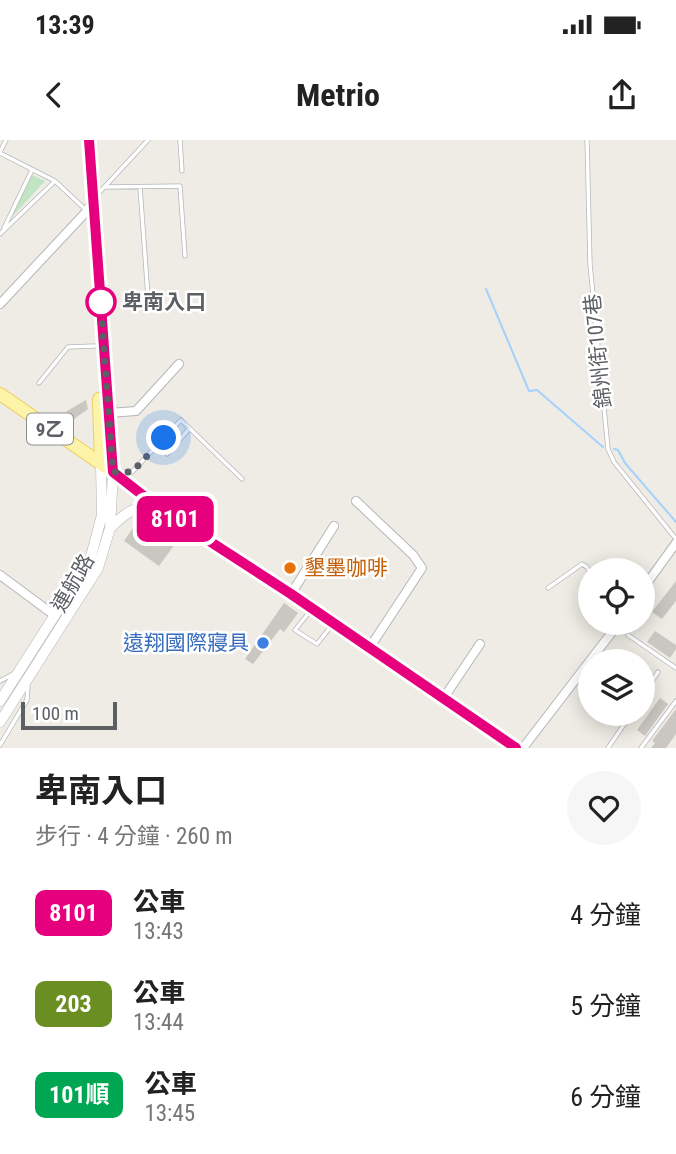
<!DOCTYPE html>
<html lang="zh-TW">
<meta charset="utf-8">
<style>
body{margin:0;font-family:"Roboto Condensed","Noto Sans TC",sans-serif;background:#f6f6f6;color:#222;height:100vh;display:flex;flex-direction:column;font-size:26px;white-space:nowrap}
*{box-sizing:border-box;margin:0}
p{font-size:23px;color:#767676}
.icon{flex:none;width:38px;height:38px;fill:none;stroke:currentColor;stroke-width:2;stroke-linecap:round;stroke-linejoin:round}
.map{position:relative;height:608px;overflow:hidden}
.drawer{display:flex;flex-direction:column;background:#fff;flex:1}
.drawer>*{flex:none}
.badge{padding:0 14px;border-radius:10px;font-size:24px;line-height:46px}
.buttons{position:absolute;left:578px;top:418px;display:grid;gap:14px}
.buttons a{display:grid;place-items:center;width:77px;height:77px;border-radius:50%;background:#fff;box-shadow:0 4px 18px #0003;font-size:35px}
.scale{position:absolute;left:21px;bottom:18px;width:96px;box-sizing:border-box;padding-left:7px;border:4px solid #5c5f64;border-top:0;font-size:19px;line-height:24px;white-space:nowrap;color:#5c5f64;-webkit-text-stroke:5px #fff;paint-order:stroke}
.you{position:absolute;width:35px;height:35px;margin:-18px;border:5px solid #fff;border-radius:50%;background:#1a73e8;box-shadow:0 0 0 10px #1a73e833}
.map>.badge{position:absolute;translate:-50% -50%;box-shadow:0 0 0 4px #fff}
.round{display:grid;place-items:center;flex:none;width:74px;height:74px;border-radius:37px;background:#f6f6f6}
.head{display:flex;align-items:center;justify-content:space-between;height:119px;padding:0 35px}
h1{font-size:33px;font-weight:700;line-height:52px}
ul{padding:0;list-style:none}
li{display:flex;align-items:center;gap:21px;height:91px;padding:0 35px}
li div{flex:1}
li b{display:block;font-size:26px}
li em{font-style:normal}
li .badge{min-width:77px;font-weight:700;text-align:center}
.status{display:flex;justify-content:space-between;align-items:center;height:49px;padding:0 35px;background:#fff;direction:ltr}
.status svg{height:19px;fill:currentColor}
header{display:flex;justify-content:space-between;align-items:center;height:91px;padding:0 35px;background:#fff;font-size:32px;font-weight:700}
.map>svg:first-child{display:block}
</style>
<div class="status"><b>13:39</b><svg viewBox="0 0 49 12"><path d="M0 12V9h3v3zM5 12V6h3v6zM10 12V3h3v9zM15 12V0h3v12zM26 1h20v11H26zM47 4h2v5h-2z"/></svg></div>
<header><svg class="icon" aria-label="back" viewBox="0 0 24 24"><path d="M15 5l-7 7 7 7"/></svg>Metrio<svg class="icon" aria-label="share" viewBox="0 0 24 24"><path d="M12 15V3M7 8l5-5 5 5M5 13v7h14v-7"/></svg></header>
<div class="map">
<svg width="676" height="608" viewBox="0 0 676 608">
<rect width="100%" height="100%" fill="#eeece4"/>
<path fill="#c1e5c3" d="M32 35 45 41 10 79Z"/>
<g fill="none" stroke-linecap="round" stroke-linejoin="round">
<path stroke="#a5d2fd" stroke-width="2" d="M486 149 529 251 537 250 603 307
M614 309 618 310 625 323 676 382"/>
</g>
<path fill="#cac6c1" d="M86 260 88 269 74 279 70 287 61 283 67 271Z
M139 379 175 404 159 426 124 401Z
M676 441V461L662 479 652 472Z
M284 463 298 473 284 492 280 489 253 524 245 519Z
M655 491 676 505V509L670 518 647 502Z
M660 558 668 564 645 596 637 590Z
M676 569V594L666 608H651L655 603 652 601Z"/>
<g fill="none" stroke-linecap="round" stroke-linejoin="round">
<g stroke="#b4b6bb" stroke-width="5">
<path id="service" d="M180 0 182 31
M587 0 590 124 608 309 614 322 676 399
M0 12 6 0
M0 13 55 41 87 71
M104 47 180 46 185 116
M140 47 148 157
M97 55 148 0
M4 88 32 30
M0 94 54 42
M39 243 68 207 95 206
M167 314 189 289
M119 332H132L181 280 242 339
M548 448 582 424 587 427 590 433
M311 470 295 490 317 504 332 485
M628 495 676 528
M0 541 15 533
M642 556 658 532
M0 605 27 560 28 545
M608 608 631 574
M641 608 676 561"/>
</g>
<g stroke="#b4b6bb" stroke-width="10">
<path id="minor" d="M0 164 87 71 93 59
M109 273 136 271 179 224
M356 361 413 415 422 428 370 507
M0 435 54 475
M642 450 676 403
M291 454 334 386
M443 559 480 504
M523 608 619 483"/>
</g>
<g stroke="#b4b6bb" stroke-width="11">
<path id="tertiary" d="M110 388C126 373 135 363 158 370
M0 561 90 420 102 375 101 324
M0 582 98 428 110 388 113 332"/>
</g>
<g stroke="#eece5c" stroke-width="14">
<path id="primary" d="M90 0 113 332
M0 254 113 332 163 371 291 454 516 608
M99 259 101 324"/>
</g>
<use href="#service" stroke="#fff" stroke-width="3.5"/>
<use href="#minor" stroke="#fff" stroke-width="8"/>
<use href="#tertiary" stroke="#fff" stroke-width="10"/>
<use href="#primary" stroke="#fdf4aa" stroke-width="12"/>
</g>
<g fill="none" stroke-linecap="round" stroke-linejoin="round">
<g stroke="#fff" stroke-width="16">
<path id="line" d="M89 0 113 332 163 371 291 454 516 608"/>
</g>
<use href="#line" stroke="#e6007e" stroke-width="10"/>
<path stroke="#5c5f64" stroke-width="7" stroke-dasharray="0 12.6" d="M101 162 100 154 113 332H132L164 298"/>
</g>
<circle fill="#fff" stroke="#e6007e" stroke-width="3.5" cx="101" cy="162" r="14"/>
<circle fill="#e8710a" stroke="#fff" stroke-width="2.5" cx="290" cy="428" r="7"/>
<circle fill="#3f7fe0" stroke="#fff" stroke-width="2.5" cx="263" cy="503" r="7"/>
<g text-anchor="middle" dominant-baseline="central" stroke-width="5" stroke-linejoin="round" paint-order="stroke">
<rect fill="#fff" stroke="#8d8f92" stroke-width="2" x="27" y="273.5" width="46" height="31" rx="5"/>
<g font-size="19" font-weight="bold" fill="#5c5f64">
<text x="50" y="289">9乙</text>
</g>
<g font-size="21" font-weight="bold" fill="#5c5f64" stroke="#fff" text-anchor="start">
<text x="122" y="162">卑南入口</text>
</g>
<g font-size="21" fill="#5c5f64" stroke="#fff">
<text transform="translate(598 211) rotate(-96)">錦州街107巷</text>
<text transform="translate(73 443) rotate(-60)">連航路</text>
</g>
<g font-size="21" fill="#c56008" stroke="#fff" text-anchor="start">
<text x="304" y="428">墾墨咖啡</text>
</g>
<g font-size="21" fill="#366cbe" stroke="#fff" text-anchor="end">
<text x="249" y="503">遠翔國際寢具</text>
</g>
</g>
</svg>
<div class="buttons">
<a><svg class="icon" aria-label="locate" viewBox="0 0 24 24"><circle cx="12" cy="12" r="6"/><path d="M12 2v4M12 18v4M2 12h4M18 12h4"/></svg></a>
<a><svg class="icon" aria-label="layers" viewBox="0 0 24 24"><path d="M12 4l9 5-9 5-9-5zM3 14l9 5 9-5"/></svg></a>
</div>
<div class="scale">100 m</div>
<div class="you" style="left:164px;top:298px"></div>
<b class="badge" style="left:175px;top:379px;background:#e6007e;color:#fff">8101</b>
</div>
<section class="drawer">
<div class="head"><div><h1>卑南入口</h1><p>步行 · 4 分鐘 · 260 m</p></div><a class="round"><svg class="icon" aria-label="heart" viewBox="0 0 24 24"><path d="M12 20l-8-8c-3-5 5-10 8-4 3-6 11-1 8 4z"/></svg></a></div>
<ul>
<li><span class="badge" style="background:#e6007e;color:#fff">8101</span><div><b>公車</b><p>13:43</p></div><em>4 分鐘</em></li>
<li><span class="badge" style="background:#6b8e23;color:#fff">203</span><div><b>公車</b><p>13:44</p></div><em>5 分鐘</em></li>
<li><span class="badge" style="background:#00a651;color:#fff">101順</span><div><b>公車</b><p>13:45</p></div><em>6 分鐘</em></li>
</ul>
</section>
